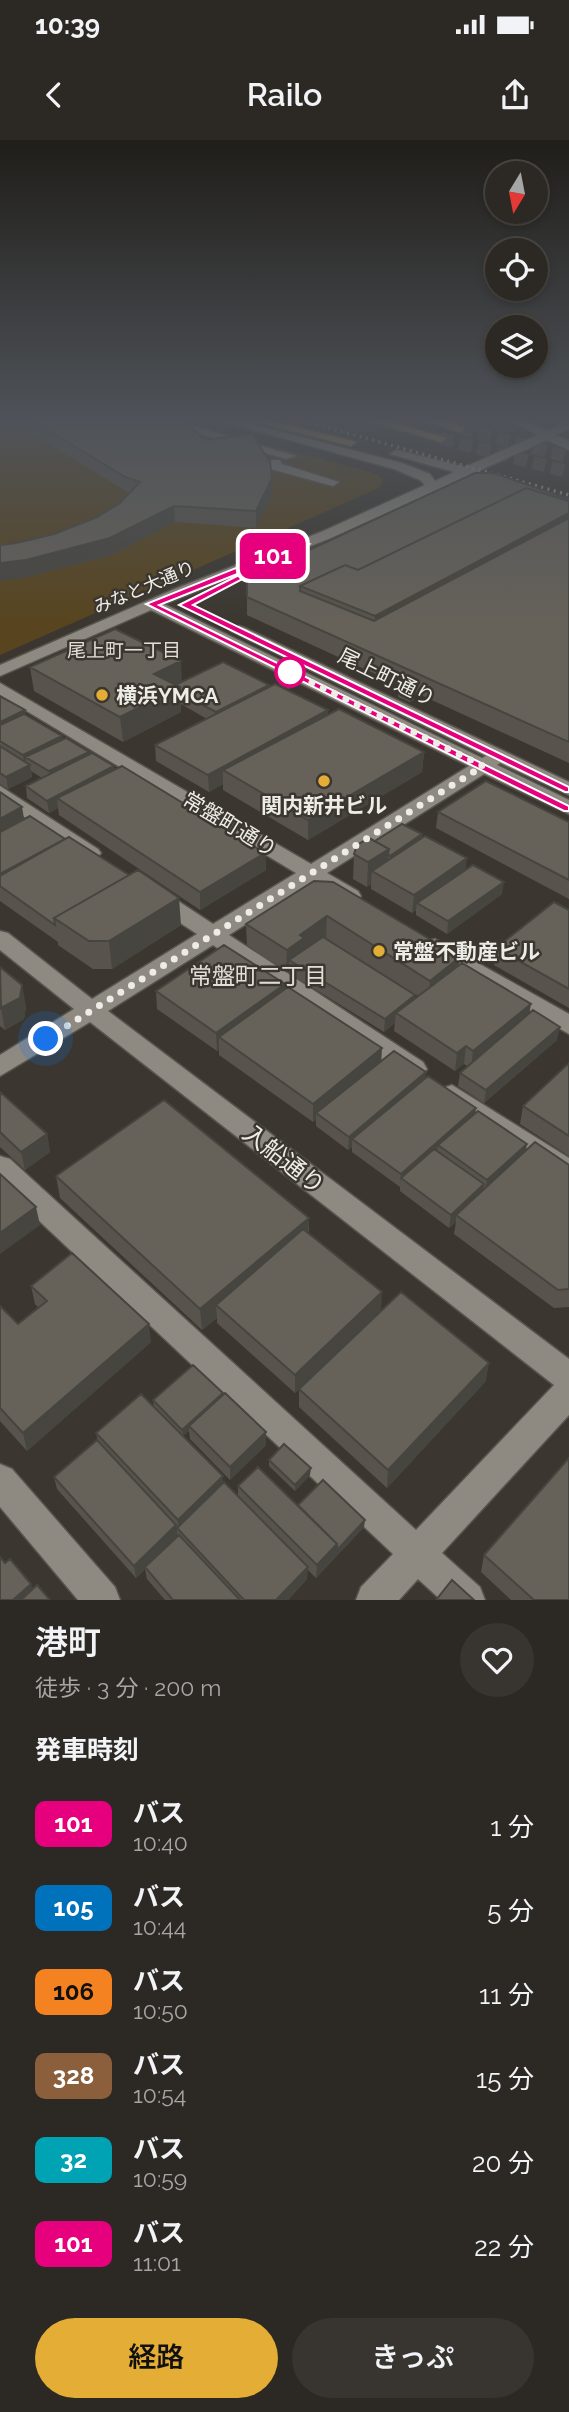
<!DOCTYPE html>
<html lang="ja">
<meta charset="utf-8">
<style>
body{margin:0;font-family:Raleway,"Noto Sans JP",sans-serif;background:#383531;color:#f1f3f6;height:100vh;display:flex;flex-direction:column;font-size:26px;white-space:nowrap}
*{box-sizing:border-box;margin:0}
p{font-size:23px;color:#a6a6a6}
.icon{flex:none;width:38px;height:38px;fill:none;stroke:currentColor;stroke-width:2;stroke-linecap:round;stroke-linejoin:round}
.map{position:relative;height:1460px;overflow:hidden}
.sheet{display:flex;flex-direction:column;background:#2c2924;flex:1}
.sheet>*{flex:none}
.badge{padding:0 14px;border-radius:10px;font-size:24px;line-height:46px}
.needle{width:46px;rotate:190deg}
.tools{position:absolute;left:485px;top:21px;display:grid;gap:14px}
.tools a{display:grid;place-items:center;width:63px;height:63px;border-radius:50%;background:#2c2924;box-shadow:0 4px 10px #0003,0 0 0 2px #484541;font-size:35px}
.you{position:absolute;width:35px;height:35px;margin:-18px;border:5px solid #fff;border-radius:50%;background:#1a73e8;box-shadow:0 0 0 10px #1a73e833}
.map>.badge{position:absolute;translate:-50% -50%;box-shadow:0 0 0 4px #fff}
h2{padding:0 35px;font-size:26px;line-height:63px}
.round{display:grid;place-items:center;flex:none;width:74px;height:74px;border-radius:37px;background:#383531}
.headline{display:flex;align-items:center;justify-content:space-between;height:119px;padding:0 35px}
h1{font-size:33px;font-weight:600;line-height:52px}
.button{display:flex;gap:14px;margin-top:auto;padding:14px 35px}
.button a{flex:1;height:80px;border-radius:42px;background:#e4ad35;color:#111;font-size:28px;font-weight:600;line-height:80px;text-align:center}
.button a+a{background:#383531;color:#f1f3f6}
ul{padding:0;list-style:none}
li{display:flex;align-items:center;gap:21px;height:84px;padding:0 35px}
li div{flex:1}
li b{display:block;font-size:26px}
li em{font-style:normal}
li .badge{min-width:77px;font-weight:700;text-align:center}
.status{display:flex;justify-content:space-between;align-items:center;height:49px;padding:0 35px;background:#2c2924;direction:ltr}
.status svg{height:19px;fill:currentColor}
header{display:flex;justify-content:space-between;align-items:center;height:91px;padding:0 35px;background:#2c2924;font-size:32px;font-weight:600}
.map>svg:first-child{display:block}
</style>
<div class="status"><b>10:39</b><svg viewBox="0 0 49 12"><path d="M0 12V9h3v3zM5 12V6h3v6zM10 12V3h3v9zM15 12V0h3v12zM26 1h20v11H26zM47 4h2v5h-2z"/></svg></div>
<header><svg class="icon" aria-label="back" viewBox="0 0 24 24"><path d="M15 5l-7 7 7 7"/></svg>Railo<svg class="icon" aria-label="share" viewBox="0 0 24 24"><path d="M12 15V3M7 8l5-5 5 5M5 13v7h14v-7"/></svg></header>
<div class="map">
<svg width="569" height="1460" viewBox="0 0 569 1460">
<rect width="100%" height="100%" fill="#3b3730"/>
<path fill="#58451f" d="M0 279H172L374 333 384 340 379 348 0 515Z"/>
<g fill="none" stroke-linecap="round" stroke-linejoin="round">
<path stroke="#56524b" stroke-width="13" stroke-dasharray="13 6" stroke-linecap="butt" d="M460 288 569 317
M441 298 569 332"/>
<g stroke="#57544e" stroke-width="3">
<path id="minor" d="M150 279H169L296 316 286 319Z
M213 279H232L402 323 430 334 435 341 454 332 390 314 396 310 465 327 537 295 508 279H523L547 291 569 281V289L556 295 569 301V310L547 300 331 398 164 464 482 618 486 616 231 491 239 486 245 488 569 642V655L500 623 497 625 569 660V674L484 634 327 733 358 751 361 756 358 761H342L312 742 229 795 423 922 427 929 423 936 414 938 405 936 213 805 108 871 569 1219V1275L442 1413 480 1447 485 1460H441L418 1439 399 1460H356L361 1447 393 1414 0 1044V1016L10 1019 416 1390 554 1245 90 882 0 936V915L74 869 0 810V791L8 793 92 859 197 794 150 763 147 758 150 753H166L213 784 296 733 0 555V543L311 724 469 626 151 470 0 536V525L172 450 321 392 425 345 420 340 394 329Z
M272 320H280L282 324 339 342 333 346 267 328 265 325Z
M0 646 98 709 101 713 98 717H84L0 661Z
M435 799 569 874V894L427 811 424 806 427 801Z
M452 945 569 1018V1043L559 1040 443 962 439 955 443 948Z
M0 1324 12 1329 115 1447 120 1460H78L0 1367Z"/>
</g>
<g stroke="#57544e" stroke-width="3">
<path id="highway" d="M243 279H264L357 302 351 306Z
M362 279H381L447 298 441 302Z
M418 279H438L466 288 460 292Z"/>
</g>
<use href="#minor" fill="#8e8981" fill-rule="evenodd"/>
<use href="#highway" fill="#bb9341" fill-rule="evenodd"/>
<path stroke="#a7a49f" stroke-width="3.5" stroke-dasharray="2 4.5" stroke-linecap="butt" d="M297 279 569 355"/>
</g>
<path fill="#58544d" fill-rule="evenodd" d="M0 279H180L204 300 272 338V354L256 388 175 382 112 415 28 437 0 441V405L16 403 54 394 97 377 120 363 129 353 22 287V285L0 286Z
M569 359V623L247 475V439Z
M30 527 182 542 269 545V547L328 575 424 612 422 632 308 700 223 650V644L209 652 156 621 155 605 207 579 181 564V572L123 602 34 551Z
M284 536 294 547 289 549 279 544V538Z
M402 548 414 560 410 562 398 557V551Z
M0 556 25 575 62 596V599L89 612 90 615 114 626V630L265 713 266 730 200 770 59 675 58 668 49 673 27 658 26 646 42 638 31 631 32 637 8 649 0 644Z
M0 652 24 679 181 785 112 829H93L58 805V802L0 761Z
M438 672 569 682V759L436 688Z
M422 694V698L466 730 502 754 447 794 416 775V770L412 773 371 749V744L367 747 353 739 354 714 375 701Z
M333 742 529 873 557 900 484 963 458 946 460 933 467 926 464 924 455 931 394 891 395 883 384 892 289 833V830L286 832 247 805 246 784ZM325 798H326L418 856 415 858V855Z
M569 770V868L494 825 496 808Z
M0 827 26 866 24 879 5 890 0 886Z
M285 850 381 920 425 938 476 968 475 973 526 1011 569 1025V1167L554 1168 454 1094 456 1082 449 1088 400 1051V1047L352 1012V1007L348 1010 316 986V980L313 982 219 915V910L217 911 157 869 156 851Z
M569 923V1016L520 984 523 966Z
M0 952 47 994 50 1012 25 1030 0 1007Z
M56 1036 309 1078V1094L381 1170 303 1245 486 1241 387 1348 299 1267V1249L295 1253 217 1183V1178L202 1190 60 1058Z
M31 1146 151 1202 27 1311 0 1281V1166L18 1184 38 1167 35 1164Z
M153 1260 266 1305 230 1340 190 1299 189 1291 183 1296 154 1267Z
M96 1293 223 1336V1343L238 1357V1346L364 1387 316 1438 307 1429V1439L288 1460H165L147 1439 145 1429 136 1438 57 1349 54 1337 98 1301Z
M269 1320 310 1335 295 1351 269 1326Z
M484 1415 569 1460H511L481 1432Z"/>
<path fill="#47453f" d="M272 338V354L256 388V371Z
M174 366 175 382 112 415 28 437 0 441V423Z
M569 373V393L374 499 375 476Z
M181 521 182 545 173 550 154 534Z
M294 541V547L289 549V543Z
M269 545V557L217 584 216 572Z
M180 547 181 572 123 602 120 577Z
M414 554V560L410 562V556Z
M25 570 26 582 0 594V582Z
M328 570V586L223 630V644L209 652 208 635Z
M62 596 63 608 25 617 27 626 25 627 23 615Z
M89 612 91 623 51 643 49 631Z
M424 612 422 632 308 700V680Z
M30 625 32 637 8 649 6 637Z
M114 626 115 638 57 658 58 668 49 673 47 661Z
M22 667 25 684 0 697V679Z
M422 694 421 711 389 733 390 716Z
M389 709 387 734 372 731 371 744 367 747 368 722Z
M265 713 266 730 200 770V752Z
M467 718 465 735 417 763 416 770 412 773 414 755Z
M504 742 502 754 447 794 448 781Z
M179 758 181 785 112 829 109 801Z
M327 776 326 798 304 813 289 820V830L286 832 287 810 300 795Z
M460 817 457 838 428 863 430 841Z
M285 844V862L219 897V910L217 911 216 893Z
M22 845 26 866 24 879 5 890 1 868Z
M415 855 414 868 396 873 395 883 384 892 385 879Z
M531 864 528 882 471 929 473 911Z
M560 887 557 900 484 963 486 950Z
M466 906 464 924 455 931 457 913Z
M382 908 381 927 316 973V980L313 982V964Z
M426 932 425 945 352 999V1007L348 1010 349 997Z
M476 968 474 981 438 1005 437 1014 401 1038 400 1047 401 1034Z
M47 994 50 1012 25 1030 21 1012Z
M527 1004 525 1017 485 1053 487 1040Z
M484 1044 482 1057 456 1075V1082L449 1088 451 1075Z
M36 1067 40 1085 0 1114V1093Z
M309 1078 308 1100 216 1165 217 1178 202 1190 200 1169Z
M382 1152 381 1170 295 1253V1235Z
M149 1184 151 1202 27 1311 23 1293Z
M489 1223 486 1241 387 1348 388 1330Z
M223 1253V1260L189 1286V1291L183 1296 182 1290Z
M266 1292V1305L230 1340V1327Z
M311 1328 310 1335 295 1351V1345Z
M223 1336V1349L179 1392 178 1380Z
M365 1380 364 1387 316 1438 317 1425 337 1404Z
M176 1385 178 1398 145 1427V1429L136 1438 134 1426Z
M308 1427 307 1439 288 1460H276Z
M31 1444 35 1456 30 1460H13Z"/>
<path fill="#66625a" stroke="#47453f" stroke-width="2" d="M30 279H180L187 282 204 300 252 294 270 322 272 338 256 371 174 366 110 398 26 420 0 423V405L16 403 54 394 97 377 120 363 140 342 125 337Z
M475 333H493L569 359V361L526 348 358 430 345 425 300 446V451L374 481 569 378V602L247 457V439Z
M526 348 569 361V373L375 476 300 446 345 425 358 430Z
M115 489 181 521 154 534 180 547 120 577 30 527Z
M223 522 269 545 216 572 180 553V547L175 545Z
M284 536 294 541 289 543 279 538Z
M275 544 328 570 208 635 155 605Z
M402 548 414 554 410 556 398 551Z
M0 556 25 570 0 582Z
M339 569 424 612 308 680 223 630Z
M24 574 62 596 23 615 0 601V585Z
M66 598 89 612 49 631 25 617Z
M0 606 30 625 6 637 0 633Z
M92 613 114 626 47 661 26 646Z
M122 626 265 713 200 752 57 658Z
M486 641 569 682V740L438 672Z
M0 652 22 667 0 679Z
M30 676 65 699 0 734V692Z
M402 684 422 694 390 716 388 714 389 709 375 701Z
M425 696 467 718 414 755 372 731Z
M69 697 129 735 54 778 55 785 0 746V736Z
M369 698 389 709 368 722 354 714 357 705Z
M473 725 504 742 448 781 417 763Z
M138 730 179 758 109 801H89L54 778Z
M314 741 333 742 460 817 430 841 327 776 300 795 304 798 287 810 246 784Z
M554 762 569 770V849L496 808Z
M323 797 415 855 385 879 289 820Z
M224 805 285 844 216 893 156 851Z
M462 823 531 864 473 911 466 906 457 913 396 873Z
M0 827 22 845 20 858 1 868Z
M288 847 382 908 313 964 219 897Z
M533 870 560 887 486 950 460 933Z
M394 911 426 932 349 997 316 973Z
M569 923V996L523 966Z
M428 936 476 968 401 1034 352 999Z
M0 952 47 994 21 1012 0 992Z
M164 960 309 1078 200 1169 56 1036Z
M478 971 527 1004 487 1040 438 1005Z
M535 1002 569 1025V1149L558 1150 456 1075Z
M434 1009 484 1044 451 1075 401 1038Z
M0 1034 36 1067 0 1093Z
M303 1089 382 1152 295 1235 216 1165Z
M72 1113 149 1184 23 1293 0 1268V1166L18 1184 47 1161 31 1146Z
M401 1152 489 1223 388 1330 299 1249Z
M193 1225 223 1253 182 1290 153 1260Z
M225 1253 266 1292 230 1327 189 1286Z
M141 1254 223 1336 178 1380 96 1293Z
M97 1300 176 1385 134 1426 54 1337Z
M284 1304 311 1328 295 1345 269 1320Z
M569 1318V1460H534L484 1415Z
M258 1327 337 1404 317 1425 238 1346Z
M323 1340 365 1380 337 1410V1404L298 1365Z
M224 1342 308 1427 276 1460H244L177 1388Z
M179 1395 240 1460H173L145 1427Z
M0 1417 5 1423 10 1419 31 1444 13 1460H0Z
M452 1440 474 1460H436Z
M37 1445 50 1460H21Z"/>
<linearGradient id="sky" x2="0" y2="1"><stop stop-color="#201e1a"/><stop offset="0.58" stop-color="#4f5359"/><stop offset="1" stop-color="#4f5359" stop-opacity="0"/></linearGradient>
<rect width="569" height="483" fill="url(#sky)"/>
<path fill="#e6007e" stroke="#fff" stroke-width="2" d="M301 402 309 404 193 465 569 647V652H565L179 465 255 427 159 465 569 666V671H564L146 464Z"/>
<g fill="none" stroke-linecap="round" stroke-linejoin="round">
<path stroke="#eeece7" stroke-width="7" stroke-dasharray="0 12.6" d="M46 899 483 626 290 532"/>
</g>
<circle fill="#fff" stroke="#e6007e" stroke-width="3.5" cx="290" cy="532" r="14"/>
<g fill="#e4ad35" stroke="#3b3730" stroke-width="2.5">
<circle cx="102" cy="555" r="7"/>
<circle cx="324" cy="641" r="7"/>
<circle cx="379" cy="811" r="7"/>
</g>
<g text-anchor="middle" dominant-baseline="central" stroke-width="5" stroke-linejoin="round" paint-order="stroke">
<g font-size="18" fill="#eeece7" stroke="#3b3730">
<text transform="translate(144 447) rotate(-23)">みなと大通り</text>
</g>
<g font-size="19" fill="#e3ded5" stroke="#3b3730">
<text x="124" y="510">尾上町一丁目</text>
</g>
<g font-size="21" fill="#eeece7" stroke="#3b3730">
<text transform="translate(387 537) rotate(26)">尾上町通り</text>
<text transform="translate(230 684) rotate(31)">常盤町通り</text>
</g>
<g font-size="21" font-weight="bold" fill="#eeece7" stroke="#3b3730" text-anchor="start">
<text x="116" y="555">横浜YMCA</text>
<text x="324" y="665" text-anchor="middle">関内新井ビル</text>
<text x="393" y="811">常盤不動産ビル</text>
</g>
<g font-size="23" fill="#e3ded5" stroke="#3b3730">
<text x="258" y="835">常盤町二丁目</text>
</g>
<g font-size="24" fill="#eeece7" stroke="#3b3730">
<text transform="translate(284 1019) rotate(38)">入船通り</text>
</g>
</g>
</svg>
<div class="tools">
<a><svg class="needle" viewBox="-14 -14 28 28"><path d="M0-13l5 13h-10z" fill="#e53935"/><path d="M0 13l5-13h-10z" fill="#a6a6a6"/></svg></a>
<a><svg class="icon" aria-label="locate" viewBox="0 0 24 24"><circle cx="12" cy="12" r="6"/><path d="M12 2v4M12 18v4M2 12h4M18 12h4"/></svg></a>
<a><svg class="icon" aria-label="layers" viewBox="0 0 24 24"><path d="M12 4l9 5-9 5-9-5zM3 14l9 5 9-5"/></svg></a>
</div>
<div class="you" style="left:46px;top:899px"></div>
<b class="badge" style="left:273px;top:416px;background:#e6007e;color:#fff">101</b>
</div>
<section class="sheet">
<div class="headline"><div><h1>港町</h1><p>徒歩 · 3 分 · 200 m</p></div><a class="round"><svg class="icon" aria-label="heart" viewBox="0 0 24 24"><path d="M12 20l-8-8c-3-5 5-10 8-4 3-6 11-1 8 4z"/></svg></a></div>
<h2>発車時刻</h2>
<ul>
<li><span class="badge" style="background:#e6007e;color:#fff">101</span><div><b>バス</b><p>10:40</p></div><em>1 分</em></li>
<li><span class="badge" style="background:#0072bc;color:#fff">105</span><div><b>バス</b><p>10:44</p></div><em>5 分</em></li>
<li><span class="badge" style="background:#f58220;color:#111">106</span><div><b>バス</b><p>10:50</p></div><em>11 分</em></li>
<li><span class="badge" style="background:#8b5e3c;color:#fff">328</span><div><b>バス</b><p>10:54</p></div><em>15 分</em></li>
<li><span class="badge" style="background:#00a3b4;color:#fff">32</span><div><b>バス</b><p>10:59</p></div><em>20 分</em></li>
<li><span class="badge" style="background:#e6007e;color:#fff">101</span><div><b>バス</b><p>11:01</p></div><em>22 分</em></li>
</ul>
<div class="button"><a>経路</a><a>きっぷ</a></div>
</section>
